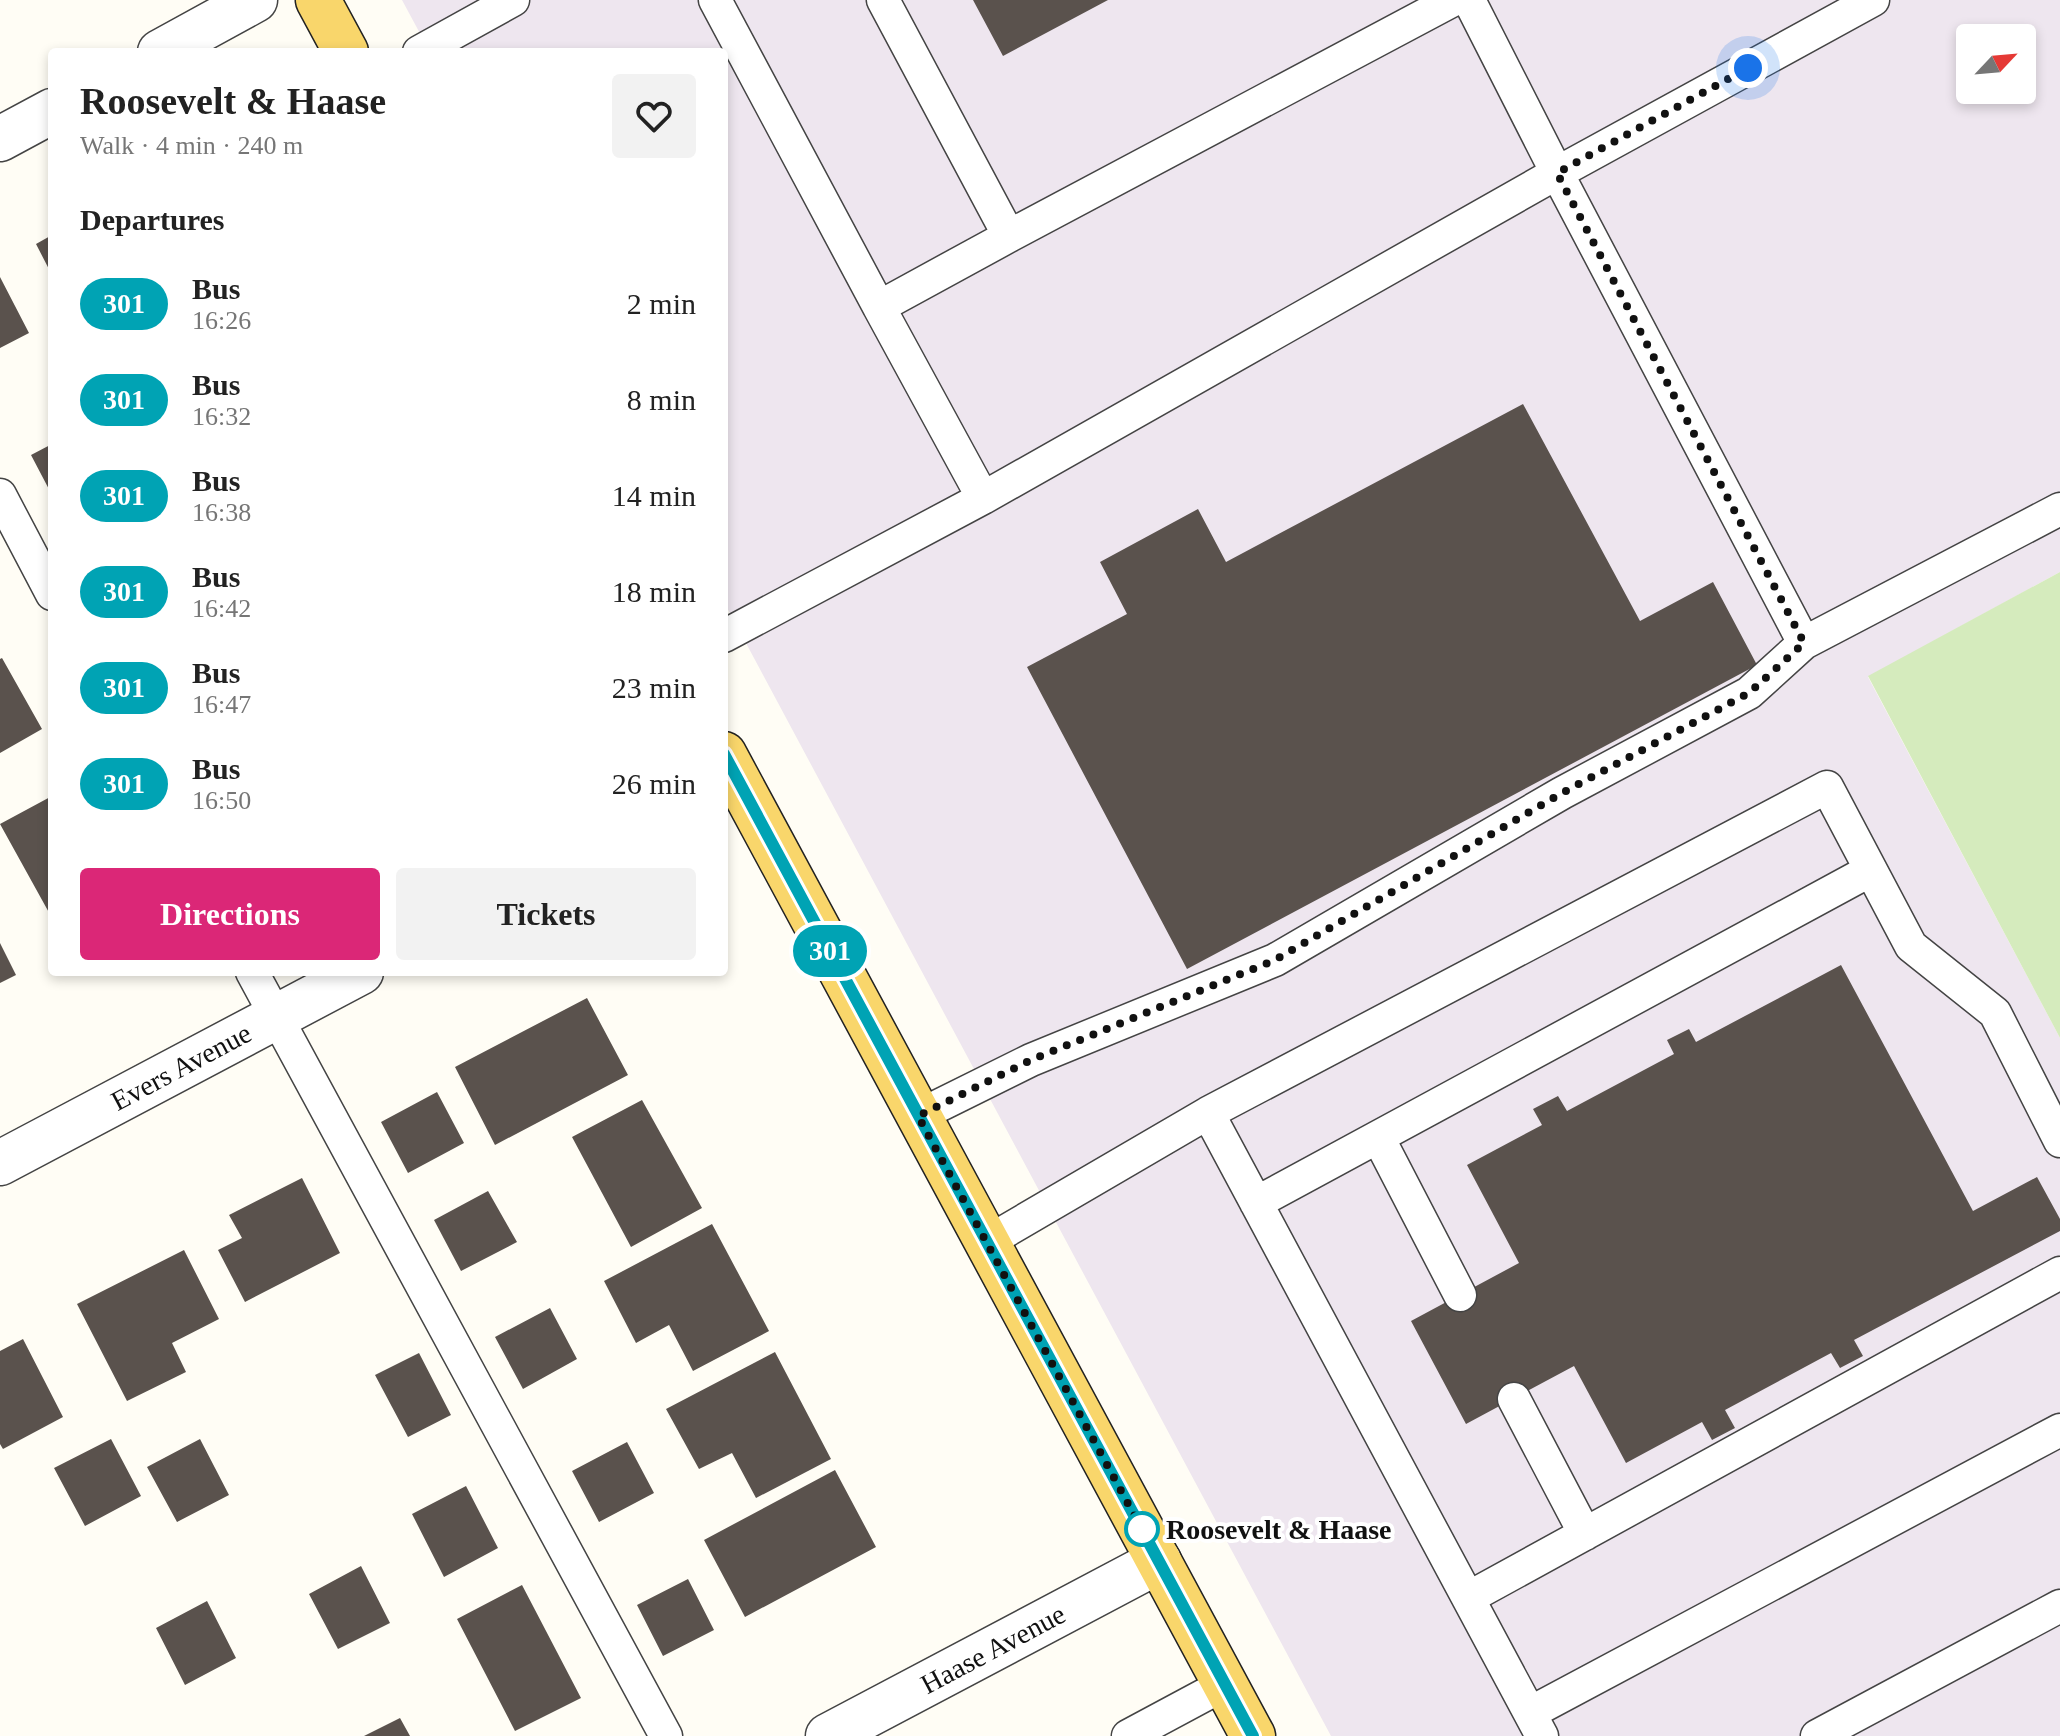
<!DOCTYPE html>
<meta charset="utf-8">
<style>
body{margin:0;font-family:"Times New Roman",serif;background:#f2f2f2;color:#222;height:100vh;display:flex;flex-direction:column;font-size:30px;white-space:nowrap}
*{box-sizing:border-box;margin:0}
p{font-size:26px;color:#767676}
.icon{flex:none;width:44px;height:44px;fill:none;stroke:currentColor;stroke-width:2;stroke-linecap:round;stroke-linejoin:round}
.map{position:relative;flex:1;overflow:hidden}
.panel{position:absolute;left:48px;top:48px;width:680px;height:928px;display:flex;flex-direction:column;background:#fff;border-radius:8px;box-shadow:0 4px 12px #0003}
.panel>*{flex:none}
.badge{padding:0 16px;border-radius:26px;font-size:28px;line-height:52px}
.needle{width:52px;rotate:64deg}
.tools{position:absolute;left:1956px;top:24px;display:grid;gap:16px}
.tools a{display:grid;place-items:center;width:80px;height:80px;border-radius:8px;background:#fff;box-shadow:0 4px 12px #0003;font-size:40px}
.you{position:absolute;width:40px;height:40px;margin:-20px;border:6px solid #fff;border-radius:50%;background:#1a73e8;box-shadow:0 0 0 12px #1a73e833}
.map>.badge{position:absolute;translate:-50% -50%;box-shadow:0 0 0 4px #fff}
h2{padding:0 32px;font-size:30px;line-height:72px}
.round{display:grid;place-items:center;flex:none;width:84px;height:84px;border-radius:8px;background:#f2f2f2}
.headline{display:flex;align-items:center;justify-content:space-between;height:136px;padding:0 32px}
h1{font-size:38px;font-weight:800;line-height:60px}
.cta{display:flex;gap:16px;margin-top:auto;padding:16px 32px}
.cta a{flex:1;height:92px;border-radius:8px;background:#db2777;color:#fff;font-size:32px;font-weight:800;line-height:92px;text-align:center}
.cta a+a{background:#f2f2f2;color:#222}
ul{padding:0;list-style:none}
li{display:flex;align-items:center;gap:24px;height:96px;padding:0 32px}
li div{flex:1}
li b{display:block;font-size:30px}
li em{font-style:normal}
li .badge{min-width:88px;font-weight:700;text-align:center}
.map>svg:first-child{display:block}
</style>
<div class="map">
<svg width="2060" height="1736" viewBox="0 0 2060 1736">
<rect width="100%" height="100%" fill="#fffdf5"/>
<path fill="#eee6ef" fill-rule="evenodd" d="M402 0H2060V572L1868 677 2060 1038V1736H1331L724 602V52H430ZM1970 38H2022V90H1970Z"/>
<path fill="#d5ebbd" d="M2060 572V1038L1868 676Z"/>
<path fill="#5a524d" d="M973 0H1108L1003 56Z
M52 235V275L36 244Z
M0 277 29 333 0 348Z
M1523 404 1640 621 1713 582 1757 665 1187 969 1027 667 1127 614 1100 562 1198 509 1226 562Z
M52 444V495L31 455Z
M2 658 42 729 0 753V659Z
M52 796V918L0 824Z
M0 943 16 975 0 983Z
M1841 965 1973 1211 2037 1177 2060 1219V1231L1854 1340 1863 1356 1840 1368 1831 1353 1725 1410 1735 1428 1712 1440 1702 1422 1626 1463 1574 1366 1466 1424 1411 1321 1519 1263 1467 1165 1542 1125 1533 1109 1558 1096 1567 1111 1674 1054 1667 1040 1689 1029 1696 1042Z
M587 998 628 1075 495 1145 455 1067Z
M437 1092 464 1143 408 1173 381 1122Z
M642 1100 702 1208 631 1247 572 1137Z
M302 1178 340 1253 245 1302 218 1250 242 1238 229 1215Z
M488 1191 517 1242 461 1271 434 1220Z
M712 1224 769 1331 693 1371 669 1325 636 1343 604 1281Z
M184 1250 219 1319 172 1343 186 1372 127 1401 77 1304Z
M550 1308 577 1359 523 1389 495 1337Z
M23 1339 63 1417 3 1449 0 1444V1351Z
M775 1352 831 1459 756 1498 732 1453 699 1469 666 1409Z
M419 1353 451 1415 408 1437 375 1375Z
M111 1439 141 1496 85 1526 54 1468Z
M200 1439 229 1495 177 1522 147 1467Z
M627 1442 654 1493 599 1522 572 1471Z
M835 1470 876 1547 745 1617 704 1540Z
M466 1486 498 1548 444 1577 412 1514Z
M361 1566 390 1623 338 1649 309 1594Z
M688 1579 714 1630 663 1656 637 1605Z
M522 1585 581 1698 515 1731 457 1619Z
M207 1601 236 1658 185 1685 156 1628Z
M400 1718 410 1736H364Z"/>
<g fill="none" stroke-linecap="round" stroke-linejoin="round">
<g stroke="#444" stroke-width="35">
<path id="lane" d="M715 0 879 307
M883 0 1009 236
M1469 0 1557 173 1804 643 2060 509
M419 52 513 0
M0 495 52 594
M983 498 879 307 1009 236 1453 0
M724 636 983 498 1557 173 1873 0
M252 972 666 1736
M1208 1113 1827 787 1911 946 1995 1013 2060 1141
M918 1116 1031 1060 1275 960 1562 793 1749 693 1804 643
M1378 1137 1460 1295
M1256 1203 1871 870
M987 1242 1208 1113 1542 1736
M1514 1399 1585 1534
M1468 1598 2060 1273
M1530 1713 2060 1430
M1128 1736 1225 1684
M1817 1736 2060 1606"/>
</g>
<g stroke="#444" stroke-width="47">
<path id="street" d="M160 52 255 0
M0 139 52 111
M0 1163 361 972
M828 1736 1159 1561"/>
</g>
<g stroke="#222" stroke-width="47">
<path id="primary" d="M318 0 346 52
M724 754 1253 1736"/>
</g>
<use href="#lane" stroke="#fff" stroke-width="32"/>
<use href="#street" stroke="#fff" stroke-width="44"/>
<use href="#primary" stroke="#f9d66b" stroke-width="44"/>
</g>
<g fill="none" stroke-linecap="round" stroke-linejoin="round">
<g stroke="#fff" stroke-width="18">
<path id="line" d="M724 754 1253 1736"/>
</g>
<use href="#line" stroke="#00a3b4" stroke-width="12"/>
<path stroke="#111" stroke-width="8" stroke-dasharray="0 14.4" d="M1142 1529 1145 1535 918 1116 1031 1060 1275 960 1562 793 1749 693 1804 643 1557 173 1748 68"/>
</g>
<circle fill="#fff" stroke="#00a3b4" stroke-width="4" cx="1142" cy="1529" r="16"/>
<g text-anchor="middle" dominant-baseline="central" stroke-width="8" stroke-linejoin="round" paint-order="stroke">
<g font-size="28" fill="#111" stroke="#fff">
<text transform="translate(181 1067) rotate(-28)">Evers Avenue</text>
<text transform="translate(993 1649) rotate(-28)">Haase Avenue</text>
</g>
<g font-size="28" font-weight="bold" fill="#111" stroke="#fff" text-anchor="start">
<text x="1166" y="1529">Roosevelt &amp; Haase</text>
</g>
</g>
</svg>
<div class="tools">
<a><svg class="needle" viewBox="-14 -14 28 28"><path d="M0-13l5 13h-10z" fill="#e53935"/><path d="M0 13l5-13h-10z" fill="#767676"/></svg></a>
</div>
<div class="you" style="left:1748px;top:68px"></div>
<b class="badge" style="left:830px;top:951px;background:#00a3b4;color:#fff">301</b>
<section class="panel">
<div class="headline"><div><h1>Roosevelt &amp; Haase</h1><p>Walk · 4 min · 240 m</p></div><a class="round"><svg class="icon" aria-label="heart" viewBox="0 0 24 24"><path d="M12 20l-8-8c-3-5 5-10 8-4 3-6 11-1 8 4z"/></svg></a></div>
<h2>Departures</h2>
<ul>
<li><span class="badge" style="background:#00a3b4;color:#fff">301</span><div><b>Bus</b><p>16:26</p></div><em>2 min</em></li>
<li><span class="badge" style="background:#00a3b4;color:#fff">301</span><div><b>Bus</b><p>16:32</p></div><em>8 min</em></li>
<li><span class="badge" style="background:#00a3b4;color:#fff">301</span><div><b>Bus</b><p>16:38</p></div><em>14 min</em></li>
<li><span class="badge" style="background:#00a3b4;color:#fff">301</span><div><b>Bus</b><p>16:42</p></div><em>18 min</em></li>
<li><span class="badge" style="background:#00a3b4;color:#fff">301</span><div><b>Bus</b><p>16:47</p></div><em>23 min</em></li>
<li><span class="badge" style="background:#00a3b4;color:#fff">301</span><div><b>Bus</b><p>16:50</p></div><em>26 min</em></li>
</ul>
<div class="cta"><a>Directions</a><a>Tickets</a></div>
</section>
</div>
